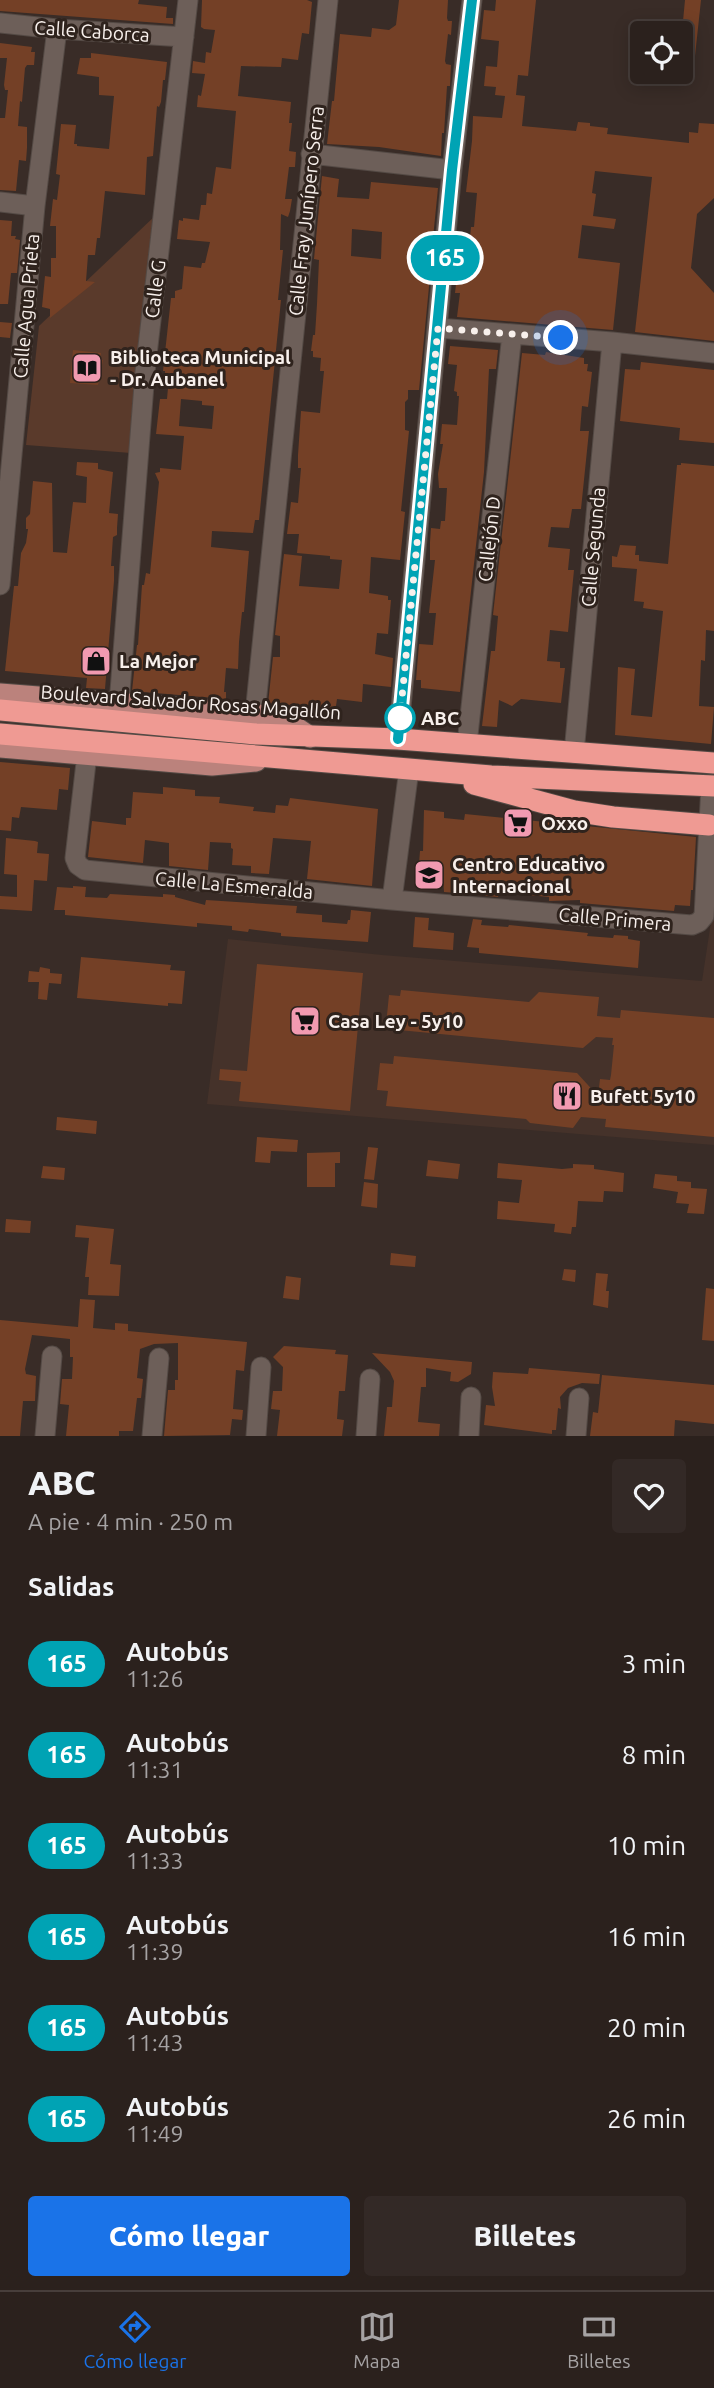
<!DOCTYPE html>
<html lang="es">
<meta charset="utf-8">
<style>
body{margin:0;font-family:Ubuntu,sans-serif;background:#332926;color:#f1f3f6;height:100vh;display:flex;flex-direction:column;font-size:26px;white-space:nowrap}
*{box-sizing:border-box;margin:0}
p{font-size:23px;color:#a6a3a4}
.icon{flex:none;width:38px;height:38px;fill:none;stroke:currentColor;stroke-width:2;stroke-linecap:round;stroke-linejoin:round}
.map{position:relative;height:1436px;overflow:hidden}
.sheet{display:flex;flex-direction:column;background:#2b211d;flex:1}
.sheet>*{flex:none}
.badge{padding:0 14px;border-radius:23px;font-size:24px;line-height:46px}
.tools{position:absolute;left:630px;top:21px;display:grid;gap:14px}
.tools a{display:grid;place-items:center;width:63px;height:63px;border-radius:7px;background:#2b211d;box-shadow:0 4px 18px #0003,0 0 0 2px #473e3b;font-size:35px}
.you{position:absolute;width:35px;height:35px;margin:-18px;border:5px solid #fff;border-radius:50%;background:#1a73e8;box-shadow:0 0 0 10px #1a73e833}
.map>.badge{position:absolute;translate:-50% -50%;box-shadow:0 0 0 4px #fff}
h2{padding:0 28px;font-size:26px;line-height:63px}
.round{display:grid;place-items:center;flex:none;width:74px;height:74px;border-radius:7px;background:#332926}
.head{display:flex;align-items:center;justify-content:space-between;height:119px;padding:0 28px}
h1{font-size:33px;font-weight:800;line-height:52px}
.button{display:flex;gap:14px;margin-top:auto;padding:14px 28px}
.button a{flex:1;height:80px;border-radius:7px;background:#1a73e8;color:#fff;font-size:28px;font-weight:800;line-height:80px;text-align:center}
.button a+a{background:#332926;color:#f1f3f6}
ul{padding:0;list-style:none}
li{display:flex;align-items:center;gap:21px;height:91px;padding:0 28px}
li div{flex:1}
li b{display:block;font-size:26px}
li em{font-style:normal}
li .badge{min-width:77px;font-weight:700;text-align:center}
.dock{display:flex;justify-content:space-around;align-items:center;height:98px;border-top:2px solid #473e3b;background:#2b211d;font-size:19px;color:#a6a3a4}
.dock a{display:grid;justify-items:center;gap:4px}
.dock .active{color:#1a73e8}
.map>svg:first-child{display:block}
</style>
<div class="map">
<svg width="714" height="1436" viewBox="0 0 714 1436">
<rect width="100%" height="100%" fill="#392c27"/>
<path fill="#45322a" d="M714 902V1145L207 1104 228 939 382 955 702 981Z"/>
<path fill="#5a3a2b" d="M156 215 131 453 26 445 39 326Z"/>
<path fill="#744026" fill-rule="evenodd" d="M0 0H139L138 4 167 7 166 18H173V24L0 11Z
M202 0H307L312 2 309 34 302 33 298 60 282 58 281 67 241 66 238 96 291 102 289 123H292L289 151 296 152 295 167H289L285 199H292L290 211 288 217 281 214 280 250H283L278 300H281L259 520H255L253 533 212 531 211 547 249 551 244 612H242L239 642 238 669 226 668 224 692H226V699L132 691 137 645H138L142 585H144L146 573 150 574 159 482 155 473 160 472V468L181 470 184 436 156 434 160 399H167L169 377 165 376V371H163L171 298H175V291L182 289 184 266 201 268 202 263H205L210 242 177 239 179 220 183 221V218L199 220 201 205H206L207 193 212 194 216 167 231 169 236 111 197 107 198 95 201 96 205 74 192 73 193 61 205 63 206 52 211 53 215 30 204 29 201 27ZM181 399 202 401V405L214 406 212 429 179 426Z
M399 0H448L447 18 448 21H452L451 35 448 34 445 61 446 64 451 65 450 86H447L444 133H442L441 156 379 147 327 144 332 101H334L340 34 371 37 372 28 389 30 396 25Z
M496 0H536L528 76 518 75 516 95 525 96 522 126 576 131 578 122 590 123V126L608 128 607 134 689 143V132L698 133 699 123 714 124V198L697 214 691 268 714 293V341L635 332 652 177 595 171 592 193 596 194 593 216 616 219 614 229 582 225 578 258 620 263 613 330 457 317 460 293H455L460 249H469L471 227H474L477 193 466 192 472 141 473 116 502 118 505 96 495 95 496 87 484 86 486 66 497 67 499 41 481 39 484 10 495 11Z
M685 0H701L695 56 684 55 688 22 683 21Z
M0 43 32 47 31 52H35L34 65H27L25 68 22 102 20 101 18 126 27 127V148L26 161 19 160 16 191 0 190V118H5L8 90H5L4 85 7 58H0Z
M91 53 167 62 165 80H163L161 102 159 107 157 106 153 156 147 157 145 195 105 191 100 238H97L95 255H88L86 281 95 282 50 318V309L42 307 45 276 51 277V258H56V226H50L53 199 57 200 60 175 56 174 61 124 76 125 74 144H77V146L109 149 114 96 99 95V77L77 74 80 58H91Z
M322 176 339 179 337 197 369 199 371 182 438 188 433 238H429L425 266H431L419 390H408V399L405 402V430L409 431 401 511 405 512 400 560 371 557 369 593 388 596V600H391L388 634 377 633 375 654 393 658 391 687 363 684 362 702 337 699 335 713 282 708 268 704 273 657H280V636L275 635 284 554 302 556 299 586 339 589 342 560 330 559V556L297 553 299 534H287L291 502 298 503 301 468H298V455L301 411 320 413 324 371H320L321 358 313 357V351H311L313 335H315L317 304 319 260 314 259ZM352 229 382 232 381 259 351 256Z
M0 220 12 221 11 236H16L15 239 20 240 17 273H11L8 304H0Z
M0 322 12 323 10 338 0 337Z
M450 346 498 350 496 369H489L484 472 460 692 421 688V680H416L419 644 433 645 436 613H429L435 560H430V542L431 528 440 529 441 521H445L447 488H439L438 474 443 444H440L442 424 457 425 459 396H457V392L454 391 457 365 448 364Z
M73 350 101 353 100 360H103L98 385 70 383Z
M546 352 584 358V364H588L587 371 592 372 588 407 582 406 580 431H589L581 509H572L569 528 551 527 548 547 570 549 568 570H574L568 632 550 630 547 661 560 662V668H565L561 703 521 699 512 706 499 700 497 727 482 726 491 651H495L498 616 493 615 522 353 545 355Z
M641 362 714 370V443L679 440 680 428 620 421 625 369 640 370Z
M77 462 98 463V469L113 472 109 513 118 514 117 528V535L113 537 111 566H114V581L105 689 86 688 87 678 5 671 14 586H18L21 553 26 543 28 529H26V518L30 514 33 481 52 483 53 552 67 553 73 502 86 503 87 477 76 475Z
M681 463 714 466V631L706 630 705 661 701 660 699 706 714 707 711 744 615 735 618 667 635 669 631 715 652 717 663 611 643 608 644 602 634 601 637 569 612 567V556L617 557 620 545 636 546 635 555H639V561L668 564 677 465H681Z
M0 762 70 768 68 790 59 789 57 810 21 807 19 818 12 817 11 831 0 830Z
M163 787 195 790V796L220 797 219 803 254 807 253 811 275 813 276 805 288 806 290 798 378 809 372 886 307 879 311 841 273 838 269 874 251 873V866L232 865 233 849 231 848V843L210 842 208 870 169 866V843L145 840 143 863 88 857 92 821 126 825V818H131L133 792 163 794Z
M424 810 444 812V818L464 820 465 814 696 837 693 890H691L690 906 675 905 674 911 580 903V900L549 901V897L518 894 499 893 498 897 478 895 480 887 458 885 457 893 444 892 443 878 418 877 420 851H423Z
M6 838 35 841 38 842 37 853 49 854 47 881 34 880 32 911 0 909V896L17 897V875L4 874Z
M73 886 86 887 85 897 107 898 110 894 163 897V894L175 895V897L205 905 206 900 297 906 296 913 322 915V922L347 924 348 920H350L351 910 371 912 368 942 281 936V933L249 929 248 932 232 930V926L197 923V927L65 915V910H54L57 887 73 888Z
M415 917 429 918 428 930 454 933 453 950 413 947Z
M473 919 482 920 481 925 508 927 509 925 578 932 588 933 587 936 613 938 614 935 628 936V939L640 941 638 968 479 953V948L467 947Z
M81 957 171 965 170 970 185 971 182 1004 168 1003V1006L77 998Z
M257 964 363 973 350 1111 239 1101 241 1082 219 1080 220 1069 247 1071Z
M40 967 50 969V973L62 974 61 984 49 983 47 1000 38 999 39 982H28L29 971 39 972Z
M401 990 529 1002 539 992 599 997 597 1016 620 1018 621 1010 714 1018V1137L605 1127 606 1119 581 1117 573 1128 530 1123 526 1119 386 1106 388 1091 377 1090 380 1063 393 1064 394 1056 577 1073 598 1096 600 1079 610 1080 611 1075 614 1045H612L613 1038 596 1037 583 1048 399 1030V1026L386 1025 389 995 400 996Z
M57 1117 97 1121 96 1134 56 1130Z
M257 1137 298 1140 297 1152 271 1151 270 1163 255 1162Z
M368 1147 378 1148 374 1180 364 1179Z
M340 1152V1163H335V1187H307V1153Z
M428 1160 460 1164 458 1179 426 1176Z
M498 1163 562 1169 573 1168V1164L594 1165V1169L624 1173 623 1192 604 1191 603 1202 578 1201 576 1227H572L571 1234 554 1232 555 1224 497 1219 498 1201 519 1203 522 1180 497 1178Z
M43 1166 65 1168 64 1180 41 1178Z
M655 1174 677 1176V1181L691 1182V1188L707 1189 704 1214 687 1213 689 1204 676 1203 678 1192 653 1188Z
M364 1182 378 1184 377 1208 361 1206Z
M6 1219 31 1221 30 1233 5 1232Z
M76 1225 114 1229 110 1264 121 1265 119 1296 88 1295 89 1277H85L89 1238 75 1237Z
M391 1253 416 1256 415 1267 390 1265Z
M564 1269 576 1270 575 1282 562 1280Z
M596 1273 608 1274 606 1291H609L608 1308 593 1305Z
M286 1276 301 1278 299 1300 283 1298Z
M706 1288 714 1289V1341L702 1340Z
M80 1299 95 1300 93 1328 115 1330V1323L128 1324V1331L247 1342 244 1371 236 1370 233 1409 243 1410 242 1420 232 1419 230 1435 164 1436 168 1390H175V1380H178V1343L154 1344 140 1349 137 1378 143 1379 141 1398H137L133 1431H119V1436H66L69 1405 60 1404 62 1379H72L73 1357H70V1339L32 1335 25 1369 26 1374 36 1376 35 1401H23L20 1436H0V1320L78 1327Z
M284 1346 336 1350 335 1354 348 1355 345 1391H339L337 1419 344 1420 342 1436H277L280 1410 271 1409 273 1391H282L283 1367 273 1357Z
M372 1353 472 1362 471 1374 458 1382 450 1381 451 1372 426 1368V1387H421L418 1422 440 1424 439 1436H384L387 1407H392L394 1381 390 1372Z
M529 1368 600 1374 599 1384 582 1383 568 1388 560 1397 561 1409 558 1408 556 1430H552V1434L484 1425 486 1405 495 1406 492 1387 493 1372 528 1374Z
M602 1375 714 1385V1424L675 1420 674 1436H590L593 1412 598 1413Z"/>
<g fill="none" stroke-linecap="round" stroke-linejoin="round">
<g stroke="#544a45" stroke-width="21">
<path id="minor" d="M0 23 57 29 184 37
M311 154 452 170
M0 202 35 206
M438 328 612 342 714 353
M0 585 35 206 57 29
M119 704 145 372 188 0
M255 714 328 0
M398 739 452 170 472 0
M467 744 512 334
M574 753 612 342
M87 754 75 858 78 865 85 870 392 900 692 925 699 922 704 916 711 786
M392 900 409 769
M45 1436 52 1356
M152 1436 159 1358
M256 1436 261 1367
M366 1436 370 1379
M469 1436 471 1397
M576 1436 579 1398"/>
</g>
<g stroke="#544a45" stroke-width="23">
<path id="major" d="M0 694 255 714 292 725 310 737
M0 747 212 765 256 761"/>
</g>
<g stroke="#544a45" stroke-width="23">
<path id="highway" d="M0 710 256 734 398 739 714 763
M0 734 491 776 714 786
M474 784 574 811 613 817 709 825"/>
</g>
<use href="#minor" stroke="#6d5f59" stroke-width="19"/>
<use href="#major" stroke="#bb827c" stroke-width="21"/>
<use href="#highway" stroke="#ef9a93" stroke-width="21"/>
</g>
<g fill="none" stroke-linecap="round" stroke-linejoin="round">
<g stroke="#fff" stroke-width="16">
<path id="line" d="M398 739 452 170 472 0"/>
</g>
<use href="#line" stroke="#00a3b4" stroke-width="10"/>
<path stroke="#f8f0ec" stroke-width="7" stroke-dasharray="0 12.6" d="M400 718 438 328 561 338"/>
</g>
<defs>
<g id="library-square" transform="scale(1.575)"><rect x="-9" y="-9" width="18" height="18" rx="4" fill="#f19ab1" stroke="#2f231d"/><path d="M-6-4Q-3-5.5-.7-3.5V5Q-3 3-6 4ZM6-4Q3-5.5 .7-3.5V5Q3 3 6 4Z" fill="#111"/></g>
<g id="shop-square" transform="scale(1.575)"><rect x="-9" y="-9" width="18" height="18" rx="4" fill="#f19ab1" stroke="#2f231d"/><path d="M-5-2.5h2.3a2.7 3.5 0 0 1 5.4 0H5L5.5 6h-11ZM-1.5-2.5h3a1.5 2.3 0 0 0-3 0Z" fill="#111"/></g>
<g id="supermarket-square" transform="scale(1.575)"><rect x="-9" y="-9" width="18" height="18" rx="4" fill="#f19ab1" stroke="#2f231d"/><path d="M-6-5.5h2.5l.6 2H6L4.5 2H-2.5L-4.4-4H-6ZM-1.5 3.2a1.3 1.3 0 1 0 .1 0ZM3 3.2a1.3 1.3 0 1 0 .1 0Z" fill="#111"/></g>
<g id="university-square" transform="scale(1.575)"><rect x="-9" y="-9" width="18" height="18" rx="4" fill="#f19ab1" stroke="#2f231d"/><path d="M0-5L7-2L0 1L-7-2ZM-4 1L0 2.5L4 1V4Q0 6-4 4Z" fill="#111"/></g>
<g id="restaurant-square" transform="scale(1.575)"><rect x="-9" y="-9" width="18" height="18" rx="4" fill="#f19ab1" stroke="#2f231d"/><path d="M-5-6h1v4h1v-4h1v4h1v-4h1v5L-1.5 .5V6h-2V.5L-5-1ZM5-6V6H3V1.5H1.5Q1.5-4 5-6Z" fill="#111"/></g>
</defs>
<g fill-rule="evenodd">
<use href="#library-square" x="87" y="368"/>
<use href="#shop-square" x="96" y="661"/>
<use href="#supermarket-square" x="518" y="823"/>
<use href="#university-square" x="429" y="875"/>
<use href="#supermarket-square" x="305" y="1021"/>
<use href="#restaurant-square" x="567" y="1096"/>
</g>
<circle fill="#fff" stroke="#00a3b4" stroke-width="3.5" cx="400" cy="718" r="14"/>
<g text-anchor="middle" dominant-baseline="central" stroke-width="6" stroke-linejoin="round" paint-order="stroke">
<g font-size="19" fill="#f8f0ec" stroke="#2f231d">
<text transform="translate(92 31) rotate(4)">Calle Caborca</text>
<text transform="translate(306 211) rotate(-84)">Calle Fray Junípero Serra</text>
<text transform="translate(155 289) rotate(-83)">Calle G</text>
<text transform="translate(26 306) rotate(-85)">Calle Agua Prieta</text>
<text transform="translate(489 539) rotate(-84)">Callejón D</text>
<text transform="translate(593 547) rotate(-85)">Calle Segunda</text>
<text transform="translate(191 702) rotate(4)">Boulevard Salvador Rosas Magallón</text>
<text transform="translate(234 885) rotate(5)">Calle La Esmeralda</text>
<text transform="translate(615 919) rotate(5)">Calle Primera</text>
</g>
<g font-size="19" font-weight="bold" fill="#f8f0ec" stroke="#2f231d" text-anchor="start">
<text x="110" y="357">Biblioteca Municipal<tspan x="110" dy="22">- Dr. Aubanel</tspan></text>
<text x="119" y="661">La Mejor</text>
<text x="541" y="823">Oxxo</text>
<text x="452" y="864">Centro Educativo<tspan x="452" dy="22">Internacional</tspan></text>
<text x="328" y="1021">Casa Ley - 5y10</text>
<text x="590" y="1096">Bufett 5y10</text>
</g>
<g font-size="19" font-weight="bold" fill="#f8f0ec" stroke="#2f231d" text-anchor="start">
<text x="421" y="718">ABC</text>
</g>
</g>
</svg>
<div class="tools">
<a><svg class="icon" aria-label="locate" viewBox="0 0 24 24"><circle cx="12" cy="12" r="6"/><path d="M12 2v4M12 18v4M2 12h4M18 12h4"/></svg></a>
</div>
<div class="you" style="left:561px;top:338px"></div>
<b class="badge" style="left:445px;top:258px;background:#00a3b4;color:#fff">165</b>
</div>
<section class="sheet">
<div class="head"><div><h1>ABC</h1><p>A pie · 4 min · 250 m</p></div><a class="round"><svg class="icon" aria-label="heart" viewBox="0 0 24 24"><path d="M12 20l-8-8c-3-5 5-10 8-4 3-6 11-1 8 4z"/></svg></a></div>
<h2>Salidas</h2>
<ul>
<li><span class="badge" style="background:#00a3b4;color:#fff">165</span><div><b>Autobús</b><p>11:26</p></div><em>3 min</em></li>
<li><span class="badge" style="background:#00a3b4;color:#fff">165</span><div><b>Autobús</b><p>11:31</p></div><em>8 min</em></li>
<li><span class="badge" style="background:#00a3b4;color:#fff">165</span><div><b>Autobús</b><p>11:33</p></div><em>10 min</em></li>
<li><span class="badge" style="background:#00a3b4;color:#fff">165</span><div><b>Autobús</b><p>11:39</p></div><em>16 min</em></li>
<li><span class="badge" style="background:#00a3b4;color:#fff">165</span><div><b>Autobús</b><p>11:43</p></div><em>20 min</em></li>
<li><span class="badge" style="background:#00a3b4;color:#fff">165</span><div><b>Autobús</b><p>11:49</p></div><em>26 min</em></li>
</ul>
<div class="button"><a>Cómo llegar</a><a>Billetes</a></div>
</section>
<nav class="dock">
<a class="active"><svg class="icon" aria-label="directions" viewBox="0 0 24 24"><path d="M12 3l9 9-9 9-9-9zM9 14v-3h6M13 9l2 2-2 2"/></svg>Cómo llegar</a>
<a><svg class="icon" aria-label="map" viewBox="0 0 24 24"><path d="M3 6l6-2 6 2 6-2v14l-6 2-6-2-6 2zM9 4v14M15 6v14"/></svg>Mapa</a>
<a><svg class="icon" aria-label="tickets" viewBox="0 0 24 24"><path d="M3 7h18v10H3zM15 7v10"/></svg>Billetes</a>
</nav>
